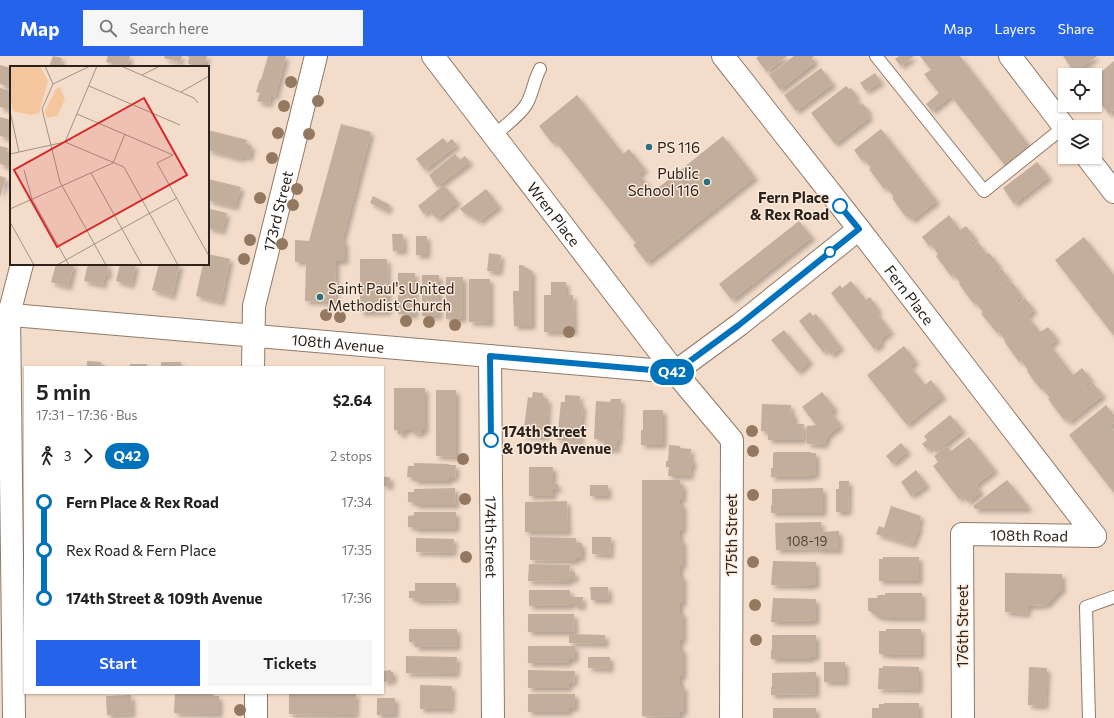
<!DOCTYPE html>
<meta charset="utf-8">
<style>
body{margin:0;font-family:Commissioner,sans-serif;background:#f6f6f6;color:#222;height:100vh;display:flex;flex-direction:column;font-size:15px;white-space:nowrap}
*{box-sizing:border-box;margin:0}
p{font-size:13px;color:#767676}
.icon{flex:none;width:22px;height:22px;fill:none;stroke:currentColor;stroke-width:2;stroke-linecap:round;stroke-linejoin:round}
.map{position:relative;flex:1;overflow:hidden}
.side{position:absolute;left:24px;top:310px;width:360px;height:328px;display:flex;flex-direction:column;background:#fff;border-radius:0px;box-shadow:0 1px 3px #0004}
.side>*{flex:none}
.badge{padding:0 8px;border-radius:13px;font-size:14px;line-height:26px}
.tools{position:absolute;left:1058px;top:12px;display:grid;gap:8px}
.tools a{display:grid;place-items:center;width:44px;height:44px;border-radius:0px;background:#fff;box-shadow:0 1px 3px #0004;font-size:20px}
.map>.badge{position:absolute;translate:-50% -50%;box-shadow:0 0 0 2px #fff}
.legs{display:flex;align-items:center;gap:6px;height:44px;padding:0 12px;font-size:13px}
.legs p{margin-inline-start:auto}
.overview{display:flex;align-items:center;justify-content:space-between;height:68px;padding:0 12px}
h1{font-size:22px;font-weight:600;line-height:30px}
.cta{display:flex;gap:8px;margin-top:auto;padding:8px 12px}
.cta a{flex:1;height:46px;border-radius:0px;background:#2563eb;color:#fff;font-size:16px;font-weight:600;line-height:46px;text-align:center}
.cta a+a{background:#f6f6f6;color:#222}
ul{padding:0 12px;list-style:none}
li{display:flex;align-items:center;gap:14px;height:48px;font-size:15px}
li i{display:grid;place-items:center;width:6px;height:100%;margin:0 5px;background:currentColor}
li i::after{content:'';width:10px;height:10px;margin:-5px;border:3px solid;border-radius:50%;background:#fff}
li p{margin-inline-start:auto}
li:first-child i{background:linear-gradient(#0000 50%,currentColor 0)}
li:last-child i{background:linear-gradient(currentColor 50%,#0000 0)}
header{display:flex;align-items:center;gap:24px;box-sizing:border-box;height:56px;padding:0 20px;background:#2563eb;color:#fff}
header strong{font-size:19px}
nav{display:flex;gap:22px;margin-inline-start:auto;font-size:14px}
.search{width:280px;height:36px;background:#f6f6f6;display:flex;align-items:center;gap:10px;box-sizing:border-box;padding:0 14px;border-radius:0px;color:#767676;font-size:15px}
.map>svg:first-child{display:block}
</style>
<header>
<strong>Map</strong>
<div class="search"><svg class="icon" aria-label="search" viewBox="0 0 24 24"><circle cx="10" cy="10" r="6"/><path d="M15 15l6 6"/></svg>Search here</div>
<nav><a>Map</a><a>Layers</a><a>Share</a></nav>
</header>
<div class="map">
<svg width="1114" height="662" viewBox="0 0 1114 662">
<defs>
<filter id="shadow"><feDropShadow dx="3.5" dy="3.5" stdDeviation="2" flood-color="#0004"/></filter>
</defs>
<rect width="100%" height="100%" fill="#f3dcca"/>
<path fill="#c3ad9b" filter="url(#shadow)" d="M53 0 62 2 59 11H49Z
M108 0H130L127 11 106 6Z
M165 0H182L180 6 164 2Z
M186 0H207L204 11 188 8 189 1Z
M268 0H286L275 41 271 39 269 48 257 45 260 37 256 36 260 23 261 24Z
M759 0H787L767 16 756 2Z
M794 0H814L812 2 815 6 780 34 769 19Z
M899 0H914L901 10 895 3Z
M920 0H960L1032 93 1007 112 951 40 932 55 926 48 939 37 924 18 931 14Z
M1063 0H1097L1075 17Z
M1114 5V54L1109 58 1095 40V21Z
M0 9 11 12V31L0 28Z
M821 12 833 28 796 55 784 39Z
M875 17 881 26 866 35 860 27Z
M846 30 849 33 851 32 857 40 855 42 860 49 862 47 869 55 867 57 870 61 835 88 811 57Z
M0 32 11 35V54L0 51Z
M577 39 623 98 629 93 645 113 639 118 653 136 723 80 755 121 647 207 633 189 636 187 556 86 553 88 539 70Z
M0 61 11 64V83L0 80Z
M341 68 371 76 342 185H345V205H336L335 246 305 245 306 206H295V184L309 185Z
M881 73 937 145 912 164 908 160 906 161 892 142 894 141 886 131 884 133 869 113 871 112 864 103 862 105 854 94Z
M208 74 247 84 246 88 252 90 249 102 242 100 241 103 208 94Z
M443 82 447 87 452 83 457 89 425 114 416 103Z
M0 90 8 92 7 97 11 98V112L0 108Z
M455 98 460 104 465 100 470 106 437 131 429 119Z
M1037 106 1049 121 1014 148 1003 132Z
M0 120 6 122 0 141Z
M208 123 241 131 235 151 208 144Z
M444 129 458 146 437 163 429 154 424 158 418 150Z
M486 133 499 150 480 165 463 156 460 153Z
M373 140 390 149 387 155 370 147Z
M210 153 227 157 222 175 208 172V162Z
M949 159 960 174 966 170 976 183 971 188 973 190 978 186 987 198 989 197 1000 210 993 215 995 218 1002 213 1010 224 1003 229 1005 231 1012 226 1022 240 1016 245 1018 248 1025 242 1034 254 1027 260 1040 276 1048 271 1057 283 1050 289 1073 319 1082 312 1092 324 1083 331 1084 333 1093 327 1103 339 1069 366 1066 362 1064 364 1048 343 1050 342 1043 333 1042 334 1034 325 1027 315 1028 314 1021 304 1019 306 1004 285 1005 284 999 276 997 277 989 267 981 258 983 256 976 247 974 248 967 239 959 228 960 227 954 218 951 220 936 200 938 198 931 188 929 190 922 181Z
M799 165 812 181 732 244 719 228Z
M392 178H403L404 195H393Z
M416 180H427V199H416Z
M1084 181 1114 219V280L1055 204Z
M489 197 501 199 499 216 487 215Z
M208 198 230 203 221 246 196 240 203 208H208Z
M360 203H387L388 256H360Z
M56 208H74L68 231 51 226Z
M88 208H108L107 214H109L108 220 105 219 103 229 84 225Z
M120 208H136L131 229 116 225Z
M159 208H180L172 240 152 234Z
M519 209H522L532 215V270H514L513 235H519Z
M398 217H415V259L398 258Z
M422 219H439V260H422Z
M446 221H463V263H446Z
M469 223H490V267L469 266Z
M851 225 866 244 870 241 879 254 876 256 891 275 880 284 882 287 874 293 831 237 840 229 842 232Z
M551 226H566V239H573L574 276H544V239H551Z
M810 256 813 260 816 258 841 291 831 299 827 293 823 296 799 265Z
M784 274 810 305 798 316 771 284Z
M904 290 916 305 910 310 925 329 931 324 943 340 907 369 867 319Z
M87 305 101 306V309H104V311H85V309L87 310Z
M161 306H181V311H161Z
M130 308H147V311H130Z
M394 332H425V374H422V377L414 378 413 374H404V378H398V374H394Z
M436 334H456V401L436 400Z
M533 336 543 337V343H548L546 381 523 379 528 341 532 342Z
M822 336 835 352 831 356 841 369 828 379 824 389 807 388V370L816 369 802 351Z
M565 339 580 340 579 348 583 349 580 386 557 384 561 346H565Z
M611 343H621L619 385H617V393H604V383H594L596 345 610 346Z
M762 348 791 349 790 357H794V368H804L803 384H768V376L761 375Z
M1106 349 1114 359V367L1110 370 1114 375V437L1069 379Z
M643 354H663V389H641V374H643Z
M950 359 963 374 936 396 932 391 928 394 922 388 927 384 924 380Z
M969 381 995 414 976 429 981 436 968 446 963 440 959 443 933 410 938 406 934 400 947 390 951 395Z
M901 387 908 395 893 408 886 400Z
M669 389 680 390V392L691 393 690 403H693V411L691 410 690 420H668L669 411H666V405H668Z
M775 396H811V397H816V419H811V421H771V412H773V397Z
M414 407 449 408V409H456L455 422H449V425H414V421H407L408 410H414Z
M529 411H553V427L558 428V433H553V440H529Z
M916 414 927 429 911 440 901 426Z
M383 421H390V430H383Z
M642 424H680V429H683V443H680L679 448H683V474H680V484H683V510H680V520H683V547H680V557H683V584H680V593H683V620H680V630H684V656H680V661L642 660Z
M1007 424 1029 451 1026 453H975L973 450Z
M839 425H849L848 456H836V433H839Z
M590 429H608V440H590Z
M455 432 456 449H415V446H408V436H414V433Z
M823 432V457H771V449H772V433Z
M567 445 568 476H525V446Z
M891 450 921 460 918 471H920L912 489 876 478 879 470 884 472Z
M414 456H456V473H414V471H408V460L414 459Z
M821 466V476L839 475V494H819V493L776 494 775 467Z
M530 481 576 482V487H582V502H576V505L530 504Z
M592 481H611L610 499 592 498Z
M416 482 454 483 453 497 416 496Z
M883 501H919V525H879V503H883Z
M773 505 816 506V529H811V530L771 529Z
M529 508 570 509 569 516H575V523H569V526L528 525Z
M1005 517 1062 518V533L1046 549 1028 550 1027 558 1005 556Z
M415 527H456V544L415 545V542H409V535H415Z
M590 531H608L609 544H591Z
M529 534H570V541H583L582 551 575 550V548H570V550H529Z
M885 537H922V562H886L885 561H878L868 554V542H877L878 539H885Z
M773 542 816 543V565H811V566H771Z
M528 558H574L575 576H528Z
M409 573H457V591H415V586H409Z
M886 573H921V599H886V598H879V575H886Z
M569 578 605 579V588L569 587Z
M772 579H816V601H811V603H771V594H772Z
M528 590H575V603H569V607H528Z
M406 600 457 601 456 618 406 617Z
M588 601H610V613L588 612Z
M824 606H845V626H824Z
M883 610 919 611V634L878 633 879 612H883Z
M1029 611 1047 612 1045 650 1028 649Z
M391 614V616H393V624L383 626V615Z
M528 614 575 615 574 627H569V632H528Z
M816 616V638L771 639V631H772V617Z
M420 629 452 630 451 653H420Z
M175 637H213V640H219V658L174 657Z
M289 637H356L355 659 289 658Z
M528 638H575V652H569V656H528Z
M131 639 132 658 107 659 106 640Z
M377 642H395V659H377Z
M884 647H919V662H872V652H879V648H884Z
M773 652H816V662H773Z"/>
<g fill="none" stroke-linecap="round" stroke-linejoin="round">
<g stroke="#8f7a6a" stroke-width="14">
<path id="service" d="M876 0 984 135 1064 71
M494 80C504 70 518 61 526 49 532 40 534 24 540 13
M1089 662 1086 551 1114 541"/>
</g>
<g stroke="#8f7a6a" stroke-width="24">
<g id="minor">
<path id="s1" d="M433 0 675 316 732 384 731 662"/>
<path id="s2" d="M723 0 859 173 1095 480"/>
<path d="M1010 0 1065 72"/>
<path d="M1087 101 1114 136"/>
<path id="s3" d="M0 258 675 316"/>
<path id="s4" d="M490 300 493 662"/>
<path id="s5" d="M253 311 254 250 316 0"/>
<path d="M675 316 739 269 859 173"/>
<path d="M256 637V662"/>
<path d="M14 662 9 258 22 208"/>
<path id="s6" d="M963 662 962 478 1095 480"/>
</g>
</g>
<use href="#service" stroke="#fff" stroke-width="12"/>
<use href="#minor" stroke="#fff" stroke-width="22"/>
</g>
<g fill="#94785f">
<circle cx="291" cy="26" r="6"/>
<circle cx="318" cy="45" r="6"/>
<circle cx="284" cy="50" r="6"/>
<circle cx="278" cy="77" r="6"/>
<circle cx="309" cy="78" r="6"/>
<circle cx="272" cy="102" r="6"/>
<circle cx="297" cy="133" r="6"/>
<circle cx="260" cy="142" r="6"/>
<circle cx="293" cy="149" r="6"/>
<circle cx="250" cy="184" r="6"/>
<circle cx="282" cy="188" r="6"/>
<circle cx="244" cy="203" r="6"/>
<circle cx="326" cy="259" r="6"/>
<circle cx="340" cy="261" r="6"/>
<circle cx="406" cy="265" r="6"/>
<circle cx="429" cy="266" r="6"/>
<circle cx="455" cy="269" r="6"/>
<circle cx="569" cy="276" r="6"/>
<circle cx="752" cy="375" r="6"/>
<circle cx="753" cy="395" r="6"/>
<circle cx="463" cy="403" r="6"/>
<circle cx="753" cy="439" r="6"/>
<circle cx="465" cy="443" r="6"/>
<circle cx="466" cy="501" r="6"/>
<circle cx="753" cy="506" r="6"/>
<circle cx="755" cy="549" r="6"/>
<circle cx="756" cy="584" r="6"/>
<circle cx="240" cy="654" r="6"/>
</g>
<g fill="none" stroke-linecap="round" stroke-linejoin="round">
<g stroke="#fff" stroke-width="9">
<path id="line-1" d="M491 384 490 300 675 316 739 269 859 173 840 150"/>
</g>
<use href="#line-1" stroke="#0072bc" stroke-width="6"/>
</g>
<g fill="#29717d" stroke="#fdeadb" stroke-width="1.5">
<circle cx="649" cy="91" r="4"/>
<circle cx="707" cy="126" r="4"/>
<circle cx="320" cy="241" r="4"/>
</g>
<g fill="#fff" stroke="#0072bc" stroke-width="2">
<circle cx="840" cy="150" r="7"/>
<circle cx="830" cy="196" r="5"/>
<circle cx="491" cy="384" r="7"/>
</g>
<g text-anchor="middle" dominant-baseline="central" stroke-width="3" stroke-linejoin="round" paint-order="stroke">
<g font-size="13" fill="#51463c">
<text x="807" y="485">108-19</text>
</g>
<g font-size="15" fill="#2b231c" stroke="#fdeadb" text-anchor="start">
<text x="657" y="91">PS 116</text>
<text x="699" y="117" text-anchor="end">Public<tspan x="699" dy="17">School 116</tspan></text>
<text x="328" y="232">Saint Paul's United<tspan x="328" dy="17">Methodist Church</tspan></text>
</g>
<g font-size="15" font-weight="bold" fill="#2b231c" stroke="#fdeadb" text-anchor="end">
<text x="829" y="141">Fern Place<tspan x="829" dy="17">&amp; Rex Road</tspan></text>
<text x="502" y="375" text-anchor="start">174th Street<tspan x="502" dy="17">&amp; 109th Avenue</tspan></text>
</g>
<g font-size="15" fill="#2b231c" stroke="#fdeadb">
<text stroke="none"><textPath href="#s5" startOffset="159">173rd Street</textPath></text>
<text stroke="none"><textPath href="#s1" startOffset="199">Wren Place</textPath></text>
<text stroke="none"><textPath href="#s2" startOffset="303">Fern Place</textPath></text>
<text stroke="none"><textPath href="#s3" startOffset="339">108th Avenue</textPath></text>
<text transform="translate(731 479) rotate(-90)">175th Street</text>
<text stroke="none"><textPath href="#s6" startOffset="251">108th Road</textPath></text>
<text stroke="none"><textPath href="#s4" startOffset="181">174th Street</textPath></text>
<text transform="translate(962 570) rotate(-90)">176th Street</text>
</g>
</g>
<g transform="translate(10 10)">
<rect width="199" height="199" fill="#f3dcca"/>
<path d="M0 0H30L38 15 29 47 21 49 3 45 0 31ZM50 21 55 33 47 50 37 52 35 45 46 23Z" fill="#f5c59d"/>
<path fill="none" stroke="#a39284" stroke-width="1" d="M35 0 43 18 32 43 50 116 96 199M111 0 184 32 188 37M132 9 150 0M43 18 80 0M79 20 170 59M171 26 199 10M0 45 9 86M67 48 163 89M55 76 114 101 168 199M55 76 87 0M0 88 55 76M163 89 147 97 199 190M103 97 115 68M14 104 22 133 59 199M81 107 132 199M0 143 103 97M0 156 24 199M47 199 167 132"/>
<path fill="#d62828" fill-opacity="0.15" stroke="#d62828" stroke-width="2" d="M134 32 177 109 47 181 4 104Z"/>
<rect width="199" height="199" fill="none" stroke="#2b231c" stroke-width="2"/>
</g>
</svg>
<div class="tools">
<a><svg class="icon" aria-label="locate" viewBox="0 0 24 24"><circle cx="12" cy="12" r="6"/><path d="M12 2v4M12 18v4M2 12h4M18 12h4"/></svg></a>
<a><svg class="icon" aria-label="layers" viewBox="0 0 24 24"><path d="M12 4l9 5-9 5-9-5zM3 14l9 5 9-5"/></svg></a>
</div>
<b class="badge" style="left:672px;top:316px;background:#0072bc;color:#fff">Q42</b>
<section class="side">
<div class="overview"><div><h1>5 min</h1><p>17:31 – 17:36 · Bus</p></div><b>$2.64</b></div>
<div class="legs"><svg class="icon" aria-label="walk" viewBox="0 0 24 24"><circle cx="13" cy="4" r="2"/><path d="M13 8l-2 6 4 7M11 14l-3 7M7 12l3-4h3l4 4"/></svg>3<svg class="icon" aria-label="forward" viewBox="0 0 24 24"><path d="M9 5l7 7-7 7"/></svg><b class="badge" style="background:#0072bc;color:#fff">Q42</b><p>2 stops</p></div>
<ul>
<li><i style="color:#0072bc"></i><b>Fern Place &amp; Rex Road</b><p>17:34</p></li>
<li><i style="color:#0072bc"></i><span>Rex Road &amp; Fern Place</span><p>17:35</p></li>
<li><i style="color:#0072bc"></i><b>174th Street &amp; 109th Avenue</b><p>17:36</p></li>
</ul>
<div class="cta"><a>Start</a><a>Tickets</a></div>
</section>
</div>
